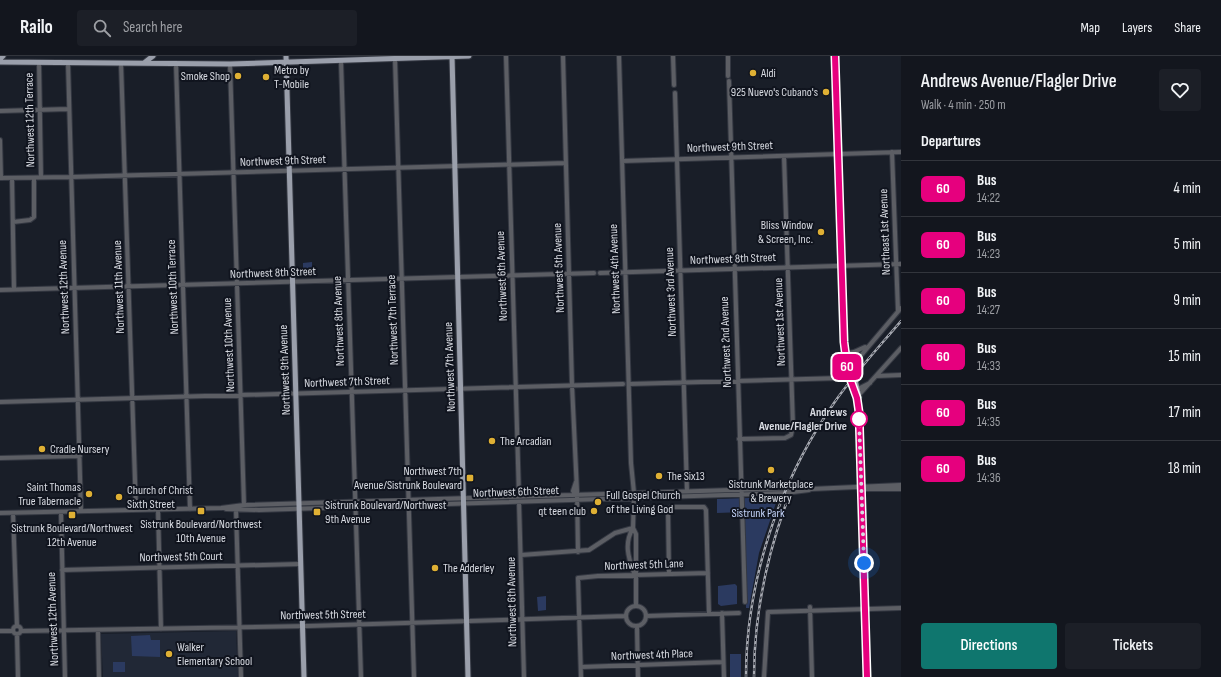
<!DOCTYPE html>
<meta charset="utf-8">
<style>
body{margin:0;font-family:"Sofia Sans Condensed",sans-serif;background:#1c1f27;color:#f1f3f6;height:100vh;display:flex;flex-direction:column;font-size:15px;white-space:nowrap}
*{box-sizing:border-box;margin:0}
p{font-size:13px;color:#9d9fa4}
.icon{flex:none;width:22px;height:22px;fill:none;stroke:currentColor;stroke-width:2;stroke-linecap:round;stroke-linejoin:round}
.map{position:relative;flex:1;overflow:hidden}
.sheet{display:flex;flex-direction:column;background:#13161e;width:320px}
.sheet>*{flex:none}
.badge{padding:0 8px;border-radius:6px;font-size:14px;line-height:26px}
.you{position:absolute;width:20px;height:20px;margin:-10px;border:3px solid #fff;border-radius:50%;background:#1a73e8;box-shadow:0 0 0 6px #1a73e833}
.map>.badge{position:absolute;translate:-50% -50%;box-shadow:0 0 0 2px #fff}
h2{padding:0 20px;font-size:15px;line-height:36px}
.round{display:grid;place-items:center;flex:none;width:42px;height:42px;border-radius:4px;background:#1c1f27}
.overview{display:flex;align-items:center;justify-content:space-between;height:68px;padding:0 20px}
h1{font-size:19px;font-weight:600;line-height:30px}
.button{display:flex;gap:8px;margin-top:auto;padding:8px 20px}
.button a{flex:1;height:46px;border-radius:4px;background:#0f766e;color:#fff;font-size:16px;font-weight:600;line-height:46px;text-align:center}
.button a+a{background:#1c1f27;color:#f1f3f6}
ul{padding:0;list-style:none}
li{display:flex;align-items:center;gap:12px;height:56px;padding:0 20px;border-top:1px solid #32353c}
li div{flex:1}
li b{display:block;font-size:15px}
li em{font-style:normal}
li .badge{min-width:44px;font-weight:700;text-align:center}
header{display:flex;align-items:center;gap:24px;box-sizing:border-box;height:56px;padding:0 20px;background:#13161e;border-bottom:1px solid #32353c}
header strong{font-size:19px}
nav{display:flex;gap:22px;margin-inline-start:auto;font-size:14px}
.search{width:280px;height:36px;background:#1c1f27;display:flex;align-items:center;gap:10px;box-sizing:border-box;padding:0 14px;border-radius:4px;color:#9d9fa4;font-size:15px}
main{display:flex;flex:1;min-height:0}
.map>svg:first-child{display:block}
</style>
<header>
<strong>Railo</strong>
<div class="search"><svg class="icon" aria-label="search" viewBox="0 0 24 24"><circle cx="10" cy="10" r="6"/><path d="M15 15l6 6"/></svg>Search here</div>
<nav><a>Map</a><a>Layers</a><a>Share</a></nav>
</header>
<main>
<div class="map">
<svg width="901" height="621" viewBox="0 0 901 621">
<rect width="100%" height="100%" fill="#191e28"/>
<path fill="#212836" d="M236 575 238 621H103L101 578Z"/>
<path fill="#2b3a60" d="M312 206V220H303V207Z
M778 441 759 497 749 552H746L744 456 717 457V443Z
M735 528 737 530V548L721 550 718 548V530Z
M546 540V554L538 555 537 541Z
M150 579 151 584H160V601L132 600 131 580Z
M730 598H741V621H730Z
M113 606H125V616H113Z"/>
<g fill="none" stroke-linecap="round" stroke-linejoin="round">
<g stroke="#343842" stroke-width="6">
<path id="minor" d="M506 0 519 440
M563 0 572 329 577 435 578 496
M619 0 631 407 634 437 633 472 636 478V549
M673 0 674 29
M728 0V20
M395 3 414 621
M341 5 361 621
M39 6 41 121
M68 7 81 455
M121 7 136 454
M176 8 190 453
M230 8 244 449
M729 25 745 546
M675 37 687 435
M0 55 69 53
M0 84 1 122
M892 96 898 255
M622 105 901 96
M0 122 71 121 566 107
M12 122 14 233
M13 166 30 164 34 161V122
M600 217 901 208
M0 234 594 217
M845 298 854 296 865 291
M847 309 858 303 901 252
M876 320 901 319
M629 328 841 322 848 317
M858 333 870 327
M857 341 901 292
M0 346 623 328
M739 383 785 382 791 379 793 370 784 100
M0 402 80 400
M576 426 573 435 576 439
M862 432 867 433H901
M519 446 524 621
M158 453 161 573
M226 453 259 454 785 437 809 434
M236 454 241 621
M61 456 65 621
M0 457 221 452 244 449 797 432 811 433 901 429
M13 457 17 570
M633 472C624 487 628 501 634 517
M521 499 589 494 615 477 633 472
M62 514 300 508
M669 518 668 453 671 451H704L706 454 709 558
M626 560a10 10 0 1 1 20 0a10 10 0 1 1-20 0Z
M810 551 812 621
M722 557 724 621
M646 560 739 557
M13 574a4 4 0 1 1 8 0a4 4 0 1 1-8 0Z
M637 571 638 621
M98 574 99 621
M0 575H13
M21 575 308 570 625 560
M17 578 18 621
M581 611 723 606
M581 621 578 522 598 520 708 517
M764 621 768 556 901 552"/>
</g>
<g stroke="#343842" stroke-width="7">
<path id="major" d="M286 0 304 621
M452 0 468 621
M835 0 844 286 848 317 857 342 859 356 867 621
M0 3 3 0
M0 6 230 8 469 0
M144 7 153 0
M848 312 855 324 859 341"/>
</g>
<use href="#minor" stroke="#5c5e64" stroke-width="4"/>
<use href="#major" stroke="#9a9fab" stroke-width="5"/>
<g stroke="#a6a9b1" stroke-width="2.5">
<path id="rail" d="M746 621C746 525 779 426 834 347 854 318 878 292 901 265
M754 621C754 562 766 503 786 448"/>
</g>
<use href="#rail" stroke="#10141e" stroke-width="1" stroke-dasharray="3" stroke-linecap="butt"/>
</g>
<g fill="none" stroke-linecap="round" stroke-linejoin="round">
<g stroke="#fff" stroke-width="9">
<path id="line" d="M835 0 844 286 848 317 857 342 859 356 867 621"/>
</g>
<use href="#line" stroke="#e6007e" stroke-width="6"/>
<path stroke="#d8dbe2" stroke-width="4" stroke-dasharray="0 7.2" d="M859 363 864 507"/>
</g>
<g fill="#dfb034" stroke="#10141e" stroke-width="1.5">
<circle cx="753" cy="17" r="4"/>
<circle cx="238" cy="20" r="4"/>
<circle cx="266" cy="21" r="4"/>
<circle cx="826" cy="36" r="4"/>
<circle cx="821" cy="176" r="4"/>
<circle cx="492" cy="385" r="4"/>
<circle cx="42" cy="393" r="4"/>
<circle cx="771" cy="414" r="4"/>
<circle cx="659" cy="420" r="4"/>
<rect x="466" y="418" width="8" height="8" rx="2"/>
<circle cx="89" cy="438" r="4"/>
<circle cx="119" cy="441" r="4"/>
<circle cx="598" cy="446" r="4"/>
<rect x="197" y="451" width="8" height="8" rx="2"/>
<circle cx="594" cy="455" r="4"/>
<rect x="313" y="452" width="8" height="8" rx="2"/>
<rect x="68" y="455" width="8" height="8" rx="2"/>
<circle cx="435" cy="512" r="4"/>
<circle cx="169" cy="598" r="4"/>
</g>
<circle fill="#fff" stroke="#e6007e" stroke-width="2" cx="859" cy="363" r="8"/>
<g text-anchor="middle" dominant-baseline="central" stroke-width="4" stroke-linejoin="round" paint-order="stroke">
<g font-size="12" fill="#d8dbe2" stroke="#10141e" text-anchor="start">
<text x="274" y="14">Metro by<tspan x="274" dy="14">T-Mobile</tspan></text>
<text x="761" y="17">Aldi</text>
<text x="230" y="20" text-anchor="end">Smoke Shop</text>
<text x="818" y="36" text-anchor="end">925 Nuevo's Cubano's</text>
<text x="813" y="169" text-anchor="end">Bliss Window<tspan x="813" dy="14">&amp; Screen, Inc.</tspan></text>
<text x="500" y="385">The Arcadian</text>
<text x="50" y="393">Cradle Nursery</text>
<text x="462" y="415" text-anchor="end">Northwest 7th<tspan x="462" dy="14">Avenue/Sistrunk Boulevard</tspan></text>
<text x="667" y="420">The Six13</text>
<text x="771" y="428" text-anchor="middle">Sistrunk Marketplace<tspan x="771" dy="14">&amp; Brewery</tspan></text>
<text x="81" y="431" text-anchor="end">Saint Thomas<tspan x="81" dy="14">True Tabernacle</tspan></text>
<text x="127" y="434">Church of Christ<tspan x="127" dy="14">Sixth Street</tspan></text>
<text x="606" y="439">Full Gospel Church<tspan x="606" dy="14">of the Living God</tspan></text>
<text x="325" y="449">Sistrunk Boulevard/Northwest<tspan x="325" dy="14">9th Avenue</tspan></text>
<text x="586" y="455" text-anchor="end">qt teen club</text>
<text x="201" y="468" text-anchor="middle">Sistrunk Boulevard/Northwest<tspan x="201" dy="14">10th Avenue</tspan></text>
<text x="72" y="472" text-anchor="middle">Sistrunk Boulevard/Northwest<tspan x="72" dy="14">12th Avenue</tspan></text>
<text x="443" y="512">The Adderley</text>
<text x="177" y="591">Walker<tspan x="177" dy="14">Elementary School</tspan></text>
</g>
<g font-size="12" fill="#d8dbe2" stroke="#10141e">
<text transform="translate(30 64) rotate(-91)">Northwest 12th Terrace</text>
<text transform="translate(730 91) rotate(-2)">Northwest 9th Street</text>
<text transform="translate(283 105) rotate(-2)">Northwest 9th Street</text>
<text transform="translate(885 176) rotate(-92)">Northeast 1st Avenue</text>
<text transform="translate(733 203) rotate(-2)">Northwest 8th Street</text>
<text transform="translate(559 212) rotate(-92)">Northwest 5th Avenue</text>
<text transform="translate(615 213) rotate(-92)">Northwest 4th Avenue</text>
<text transform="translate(273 217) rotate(-2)">Northwest 8th Street</text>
<text transform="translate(502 220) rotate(-92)">Northwest 6th Avenue</text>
<text transform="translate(64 231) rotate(-92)">Northwest 12th Avenue</text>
<text transform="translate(119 231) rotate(-92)">Northwest 11th Avenue</text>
<text transform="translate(173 231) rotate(-92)">Northwest 10th Terrace</text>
<text transform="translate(671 236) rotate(-92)">Northwest 3rd Avenue</text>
<text transform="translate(393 264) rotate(-92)">Northwest 7th Terrace</text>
<text transform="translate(339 265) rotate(-92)">Northwest 8th Avenue</text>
<text transform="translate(780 266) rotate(-92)">Northwest 1st Avenue</text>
<text transform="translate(726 286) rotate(-92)">Northwest 2nd Avenue</text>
<text transform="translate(229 289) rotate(-92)">Northwest 10th Avenue</text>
<text transform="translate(450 311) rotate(-92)">Northwest 7th Avenue</text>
<text transform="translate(285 314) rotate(-92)">Northwest 9th Avenue</text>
<text transform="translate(347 326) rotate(-2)">Northwest 7th Street</text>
<text transform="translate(516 436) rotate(-2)">Northwest 6th Street</text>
<text transform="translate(181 501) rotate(-1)">Northwest 5th Court</text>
<text transform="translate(644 509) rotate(-2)">Northwest 5th Lane</text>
<text transform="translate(512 546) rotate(-91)">Northwest 6th Avenue</text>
<text transform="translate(323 559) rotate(-1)">Northwest 5th Street</text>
<text transform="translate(53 563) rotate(-92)">Northwest 12th Avenue</text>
<text transform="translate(652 599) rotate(-2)">Northwest 4th Place</text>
</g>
<g font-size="12" font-weight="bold" fill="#d8dbe2" stroke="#10141e" text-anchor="end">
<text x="847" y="356">Andrews<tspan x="847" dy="14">Avenue/Flagler Drive</tspan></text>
</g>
<g font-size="12" fill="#c4d4fa" stroke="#10141e">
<text x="758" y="457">Sistrunk Park</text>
</g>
</g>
</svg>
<div class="you" style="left:864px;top:507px"></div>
<b class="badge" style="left:847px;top:311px;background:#e6007e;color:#fff">60</b>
</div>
<section class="sheet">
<div class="overview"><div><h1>Andrews Avenue/Flagler Drive</h1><p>Walk · 4 min · 250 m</p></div><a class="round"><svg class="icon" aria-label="heart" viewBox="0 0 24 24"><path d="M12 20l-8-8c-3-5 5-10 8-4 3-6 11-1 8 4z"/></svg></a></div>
<h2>Departures</h2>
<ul>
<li><span class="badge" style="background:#e6007e;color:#fff">60</span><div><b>Bus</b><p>14:22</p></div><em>4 min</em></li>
<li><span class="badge" style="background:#e6007e;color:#fff">60</span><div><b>Bus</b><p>14:23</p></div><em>5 min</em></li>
<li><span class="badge" style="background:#e6007e;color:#fff">60</span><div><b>Bus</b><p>14:27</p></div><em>9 min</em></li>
<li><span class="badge" style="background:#e6007e;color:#fff">60</span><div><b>Bus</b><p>14:33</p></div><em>15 min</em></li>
<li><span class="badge" style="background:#e6007e;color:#fff">60</span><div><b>Bus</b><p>14:35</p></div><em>17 min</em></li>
<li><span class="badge" style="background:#e6007e;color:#fff">60</span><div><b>Bus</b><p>14:36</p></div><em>18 min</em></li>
</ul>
<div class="button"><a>Directions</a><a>Tickets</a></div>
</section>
</main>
